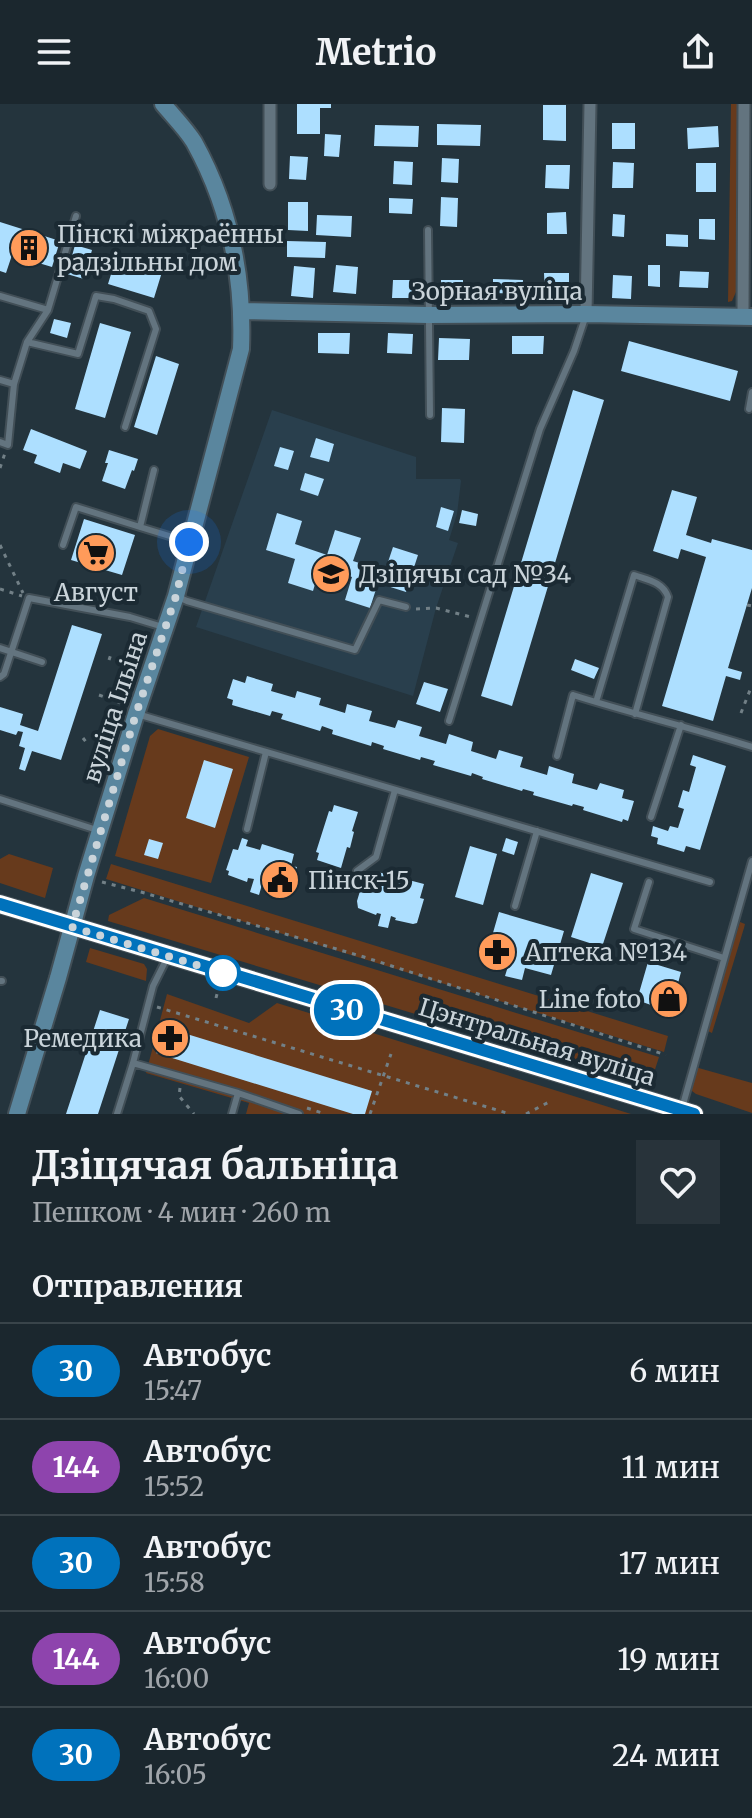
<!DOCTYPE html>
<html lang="ru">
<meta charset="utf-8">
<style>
body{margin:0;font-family:Merriweather,serif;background:#28333a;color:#f1f3f6;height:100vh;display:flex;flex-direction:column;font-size:30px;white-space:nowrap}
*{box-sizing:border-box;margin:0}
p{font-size:26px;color:#a0a5aa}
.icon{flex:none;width:44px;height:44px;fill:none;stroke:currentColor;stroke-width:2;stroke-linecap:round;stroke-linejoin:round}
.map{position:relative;height:1010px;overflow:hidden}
.side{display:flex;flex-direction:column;background:#1b272e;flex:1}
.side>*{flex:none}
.badge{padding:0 16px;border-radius:26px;font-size:28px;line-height:52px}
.you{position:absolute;width:40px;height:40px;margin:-20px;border:6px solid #fff;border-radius:50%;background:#1a73e8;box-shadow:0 0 0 12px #1a73e833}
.map>.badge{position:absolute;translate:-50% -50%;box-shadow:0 0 0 4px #fff}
h2{padding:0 32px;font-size:30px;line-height:72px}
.round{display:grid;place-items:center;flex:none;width:84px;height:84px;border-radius:0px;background:#28333a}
.overview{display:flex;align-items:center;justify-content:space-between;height:136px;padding:0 32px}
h1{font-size:38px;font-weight:700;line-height:60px}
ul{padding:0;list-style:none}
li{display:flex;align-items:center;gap:24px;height:96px;padding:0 32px;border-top:2px solid #39444a}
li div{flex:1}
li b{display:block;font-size:30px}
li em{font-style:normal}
li .badge{min-width:88px;font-weight:700;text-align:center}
header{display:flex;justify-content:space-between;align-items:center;height:104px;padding:0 32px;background:#1b272e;font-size:36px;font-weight:700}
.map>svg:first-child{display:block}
</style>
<header><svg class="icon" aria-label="menu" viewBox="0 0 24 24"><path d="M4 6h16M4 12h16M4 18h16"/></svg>Metrio<svg class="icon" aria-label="share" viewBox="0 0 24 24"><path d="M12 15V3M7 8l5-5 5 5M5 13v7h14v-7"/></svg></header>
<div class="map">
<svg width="752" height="1010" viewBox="0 0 752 1010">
<rect width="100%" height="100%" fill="#24343d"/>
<path fill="#293f4d" d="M272 306 416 353V375H460L461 377 457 410 449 436 458 439 436 504 413 592 196 523Z"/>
<path fill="#673a1c" d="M731 0H739L736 188 732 197 728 198Z
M158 625 249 653 211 779 115 752 150 632Z
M9 750 53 764 45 794 0 779V755Z
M111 760 668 932 664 948 106 775Z
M144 794 659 953 650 981 108 817 109 811Z
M740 818 745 820 744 824 712 929 706 926Z
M90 844 144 860 147 865 146 877 86 858Z
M167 890 249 919 277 899 631 1010H246L249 999 146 969Z
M695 963 752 979V1009L696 990 692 987 690 980Z"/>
<path fill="#addfff" d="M297 0H331V4H320V30H297Z
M543 1H566V37L543 36Z
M612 19H635V45H612Z
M437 20 481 21 480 42 437 41Z
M375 21 419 22 418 43 374 42Z
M718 22 719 43 688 45 687 24Z
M325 30 341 31 339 53 324 52Z
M290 52 308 53 306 76 289 75Z
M442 54 459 55 458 79 441 78Z
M394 57 413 58 412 81 393 80Z
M613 58 634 59 633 84H612Z
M696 59H716V88H696Z
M546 61H570L569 85 545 84Z
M441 93 458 94 457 123 440 122Z
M389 94 413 95 412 110 389 109Z
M288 98H308V127L288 126Z
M566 108 567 130H547V109Z
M613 110 625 111 624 133 612 132Z
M317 111 352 112 351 133 316 131Z
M699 115H715V136L699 135Z
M0 118 60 137 52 163 12 151 6 169 0 167Z
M666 130 688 131V143L666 142Z
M287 137 326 138 325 154 287 153Z
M75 141 92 146 84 175 67 170Z
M116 154 162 168 154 194 108 180Z
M336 161 358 163 356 190 333 188Z
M648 161H660V183L648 182Z
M294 162 315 164 313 194 291 192Z
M680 167 709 168 708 184 679 183Z
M544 169H569V191L545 192Z
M613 171 632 172 631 195 612 194Z
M493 175 523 176 522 190 493 189Z
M393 176H419V194H392Z
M441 176H463V191H441Z
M54 215 71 219 67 234 50 229Z
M100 219 131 228 105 314 75 305Z
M318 229H350L349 250 318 249Z
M388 229 413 230 412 250 387 249Z
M512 232H544L543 250H512Z
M439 234 470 235 469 256H438Z
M629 237 738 267 730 297 621 267Z
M156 252 179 260 157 331 134 323Z
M573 286 604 296 512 602 481 592Z
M442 304 465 305 464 339 441 338Z
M31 325 87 347 80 365 63 359 60 369 34 359 37 351 23 346Z
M316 334 334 340 329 358 310 353Z
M280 343 294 347 288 366 274 362Z
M109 346 138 355 134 367 132 366 125 385 102 377 108 359H105Z
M305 369 324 375 318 392 300 386Z
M672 386 697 393 686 431 711 439 712 435 752 446V484L728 564 742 568 740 576 726 572 713 617 662 602 706 453 681 445 678 455 653 447Z
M441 403 454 407 448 427 436 423Z
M462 406 478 410 476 422 459 419Z
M277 409 302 417 295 440 327 451 335 426 361 434 353 457 385 467 393 443 418 451 406 488 378 479 370 504 345 496 352 473 320 463 313 487 288 479 295 455 266 446Z
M84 415 135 431 122 471 71 456Z
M72 521 102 530 61 656 32 647 25 667 19 665 25 644 19 642 23 628 18 627 16 631 0 626V603L23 610 20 621 38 627Z
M575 555 599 564 594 575 571 566Z
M247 572 273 580 271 587 295 594 297 587 321 594 319 601 345 609 347 600 372 607 369 617 395 624 398 616 422 623 419 632 446 640 449 630 473 638 471 647 496 655 499 646 523 653 520 663 547 671 549 662 574 670 572 679 597 686 600 679 624 686 622 694 634 697 628 717 623 715 622 718 583 706 584 703 573 700 572 702 533 691 534 688 523 685 522 687 482 675 483 673 472 669 471 672 433 661 435 657 421 653 420 656 383 645 384 642 372 638 371 642 332 630 333 626 322 622 320 627 281 615 283 610 272 607 270 612 232 601 233 596 227 594 233 575 245 579Z
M424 578 448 585 440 608 416 600Z
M693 651 726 662 700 746 686 742 684 748 657 740 658 734 651 732 653 722 668 727 670 722 678 724 684 705 678 703 683 686 689 688 696 663 690 661Z
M204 656 233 665 215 724 186 714Z
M334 701 358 708 352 727 354 728 350 744 347 743 341 764 317 756 319 749 316 748 329 707 332 708Z
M242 734 248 736 246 742 260 746 262 740 294 750 291 762 297 763 289 787 285 786 284 790 267 784 268 779 263 777 259 791 250 788 254 775 248 774 247 778 228 771 229 767 226 766 233 745 238 746Z
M506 734 518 738 514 751 502 747Z
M149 735 163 739 158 755 144 751Z
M470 742 497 750 483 801 455 793Z
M374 767 424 780 420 794 424 795 417 819 413 820 395 816 396 814 391 812 388 824 378 822 381 810 377 809 376 811 358 804 357 797 363 777 370 780Z
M591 769 623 779 602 843 571 833Z
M499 808 564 827 551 871 525 864 522 876 505 872 509 859 486 853Z
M648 858 681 868 672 902 662 905 637 896Z
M100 906 129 915 98 1010H66Z
M164 923 372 987 365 1010H353L156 949Z"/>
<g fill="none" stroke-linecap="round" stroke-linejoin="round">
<g stroke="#424f57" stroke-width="10">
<path id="lane" d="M76 112 48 206 27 238 78 250 96 192 114 195 149 207 156 225 125 323
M428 126 430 311
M0 192 48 206
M0 276 14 280
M749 305 752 288
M0 338 8 341 14 280 27 238
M154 366 140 423 189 438
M63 441 76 403 140 423
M178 493 187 497 355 546 379 496 406 503
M0 544 42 558
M0 573 4 570 29 494 130 513 163 523
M596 598 634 471C648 476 663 478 668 493L635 610
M137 610 710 778
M449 617 540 325 574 247 585 214
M557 652 573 591C633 610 693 624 752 643
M0 695 97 726
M651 713 681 621
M247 725 266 648
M357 767 376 753 395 686
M649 778 634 825 724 854
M515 802 537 727
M0 877H2
M133 959 238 989 299 1010
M682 1004 752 757
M117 1010 133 959 153 882 167 854
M232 1010 238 989"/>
</g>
<g stroke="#424f57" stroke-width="15">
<path id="street" d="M270 80V0
M586 210 590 0
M743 212 744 0"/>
</g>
<g stroke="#424f57" stroke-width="20">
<path id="secondary" d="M242 207 428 211 586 210 752 213
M0 800 694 1010
M17 1010 58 874 86 772 136 610 176 492 241 245C244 171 230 103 194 38 186 25 173 12 163 0"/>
</g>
<path stroke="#728087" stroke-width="3" stroke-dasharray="4 6" stroke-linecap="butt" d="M0 364 5 349
M0 441 23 489
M0 485 22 492
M747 501 752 502
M416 505 436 504 471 513
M109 556 112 547
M99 591 126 601
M741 609 752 581
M83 634 86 638
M102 778 141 788 364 853 666 951
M216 894 219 882
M157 903 510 1010
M180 984 179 992 194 1010
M307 1004 325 1010
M370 1010 391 950
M526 1010 549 998"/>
<use href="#lane" stroke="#63747f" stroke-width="6"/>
<use href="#street" stroke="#63747f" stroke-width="11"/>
<use href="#secondary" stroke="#5a869e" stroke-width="16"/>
</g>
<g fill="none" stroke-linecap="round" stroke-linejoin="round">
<g stroke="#fff" stroke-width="18">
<path id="line" d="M0 800 694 1010"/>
</g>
<use href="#line" stroke="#0072bc" stroke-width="12"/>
<path stroke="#cad4da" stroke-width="8" stroke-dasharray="0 14.4" d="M189 438 176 492 136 610 72 823 223 869"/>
</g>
<defs>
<g id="building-disc" transform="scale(2)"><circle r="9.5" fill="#ff9b5a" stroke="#1b2a33"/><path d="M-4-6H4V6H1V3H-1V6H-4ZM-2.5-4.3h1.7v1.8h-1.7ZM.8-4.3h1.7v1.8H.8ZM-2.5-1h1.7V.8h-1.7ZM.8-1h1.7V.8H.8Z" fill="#111"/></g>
<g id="supermarket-disc" transform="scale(2)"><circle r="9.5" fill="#ff9b5a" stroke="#1b2a33"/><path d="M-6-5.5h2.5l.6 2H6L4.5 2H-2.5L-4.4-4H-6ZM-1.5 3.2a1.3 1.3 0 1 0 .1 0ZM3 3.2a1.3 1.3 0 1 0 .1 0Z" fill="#111"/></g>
<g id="school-disc" transform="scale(2)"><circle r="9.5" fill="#ff9b5a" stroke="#1b2a33"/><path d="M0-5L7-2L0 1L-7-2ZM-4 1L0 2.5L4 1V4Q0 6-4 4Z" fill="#111"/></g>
<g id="civic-disc" transform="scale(2)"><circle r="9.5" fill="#ff9b5a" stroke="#1b2a33"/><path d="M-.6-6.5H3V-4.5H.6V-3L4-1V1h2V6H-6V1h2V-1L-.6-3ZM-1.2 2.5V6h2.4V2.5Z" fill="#111"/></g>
<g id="pharmacy-disc" transform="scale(2)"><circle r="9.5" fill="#ff9b5a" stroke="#1b2a33"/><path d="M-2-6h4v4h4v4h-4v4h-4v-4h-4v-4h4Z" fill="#111"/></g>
<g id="shop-disc" transform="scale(2)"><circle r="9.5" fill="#ff9b5a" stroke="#1b2a33"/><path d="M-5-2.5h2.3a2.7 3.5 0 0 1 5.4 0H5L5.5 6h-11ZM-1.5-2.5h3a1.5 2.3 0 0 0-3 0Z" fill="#111"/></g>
</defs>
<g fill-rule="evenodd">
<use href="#building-disc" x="29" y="144"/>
<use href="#supermarket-disc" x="96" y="449"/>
<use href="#school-disc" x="331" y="470"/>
<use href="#civic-disc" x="280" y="776"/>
<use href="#pharmacy-disc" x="497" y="848"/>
<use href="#shop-disc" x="669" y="895"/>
<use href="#pharmacy-disc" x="170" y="934"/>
</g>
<circle fill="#fff" stroke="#0072bc" stroke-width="4" cx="223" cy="869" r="16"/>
<g text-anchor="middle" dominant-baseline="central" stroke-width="8" stroke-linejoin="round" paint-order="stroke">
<g font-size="24" fill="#cad4da" stroke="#1b2a33" text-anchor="start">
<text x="57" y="130">Пінскі міжраённы<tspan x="57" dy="28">радзільны дом</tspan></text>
<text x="359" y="470">Дзіцячы сад №34</text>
<text x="96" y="488" text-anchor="middle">Август</text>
<text x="308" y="776">Пінск-15</text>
<text x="525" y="848">Аптека №134</text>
<text x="641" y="895" text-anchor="end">Line foto</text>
<text x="142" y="934" text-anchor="end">Ремедика</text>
</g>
<g font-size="24" fill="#cad4da" stroke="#1b2a33">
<text x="497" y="187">Зорная вуліца</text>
<text transform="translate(115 603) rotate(-72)">вуліца Ільіна</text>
<text transform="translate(537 938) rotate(17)">Цэнтральная вуліца</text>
</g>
</g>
</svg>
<div class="you" style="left:189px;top:438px"></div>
<b class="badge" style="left:347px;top:906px;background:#0072bc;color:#fff">30</b>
</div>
<section class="side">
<div class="overview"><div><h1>Дзіцячая бальніца</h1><p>Пешком · 4 мин · 260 m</p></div><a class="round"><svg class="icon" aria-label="heart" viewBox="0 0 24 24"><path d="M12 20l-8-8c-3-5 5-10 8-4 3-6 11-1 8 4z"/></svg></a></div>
<h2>Отправления</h2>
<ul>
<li><span class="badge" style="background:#0072bc;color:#fff">30</span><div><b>Автобус</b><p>15:47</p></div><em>6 мин</em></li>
<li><span class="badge" style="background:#8e44ad;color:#fff">144</span><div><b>Автобус</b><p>15:52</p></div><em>11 мин</em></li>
<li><span class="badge" style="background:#0072bc;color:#fff">30</span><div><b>Автобус</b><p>15:58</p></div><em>17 мин</em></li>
<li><span class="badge" style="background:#8e44ad;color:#fff">144</span><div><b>Автобус</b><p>16:00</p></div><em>19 мин</em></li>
<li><span class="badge" style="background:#0072bc;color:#fff">30</span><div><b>Автобус</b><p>16:05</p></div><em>24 мин</em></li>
</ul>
</section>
